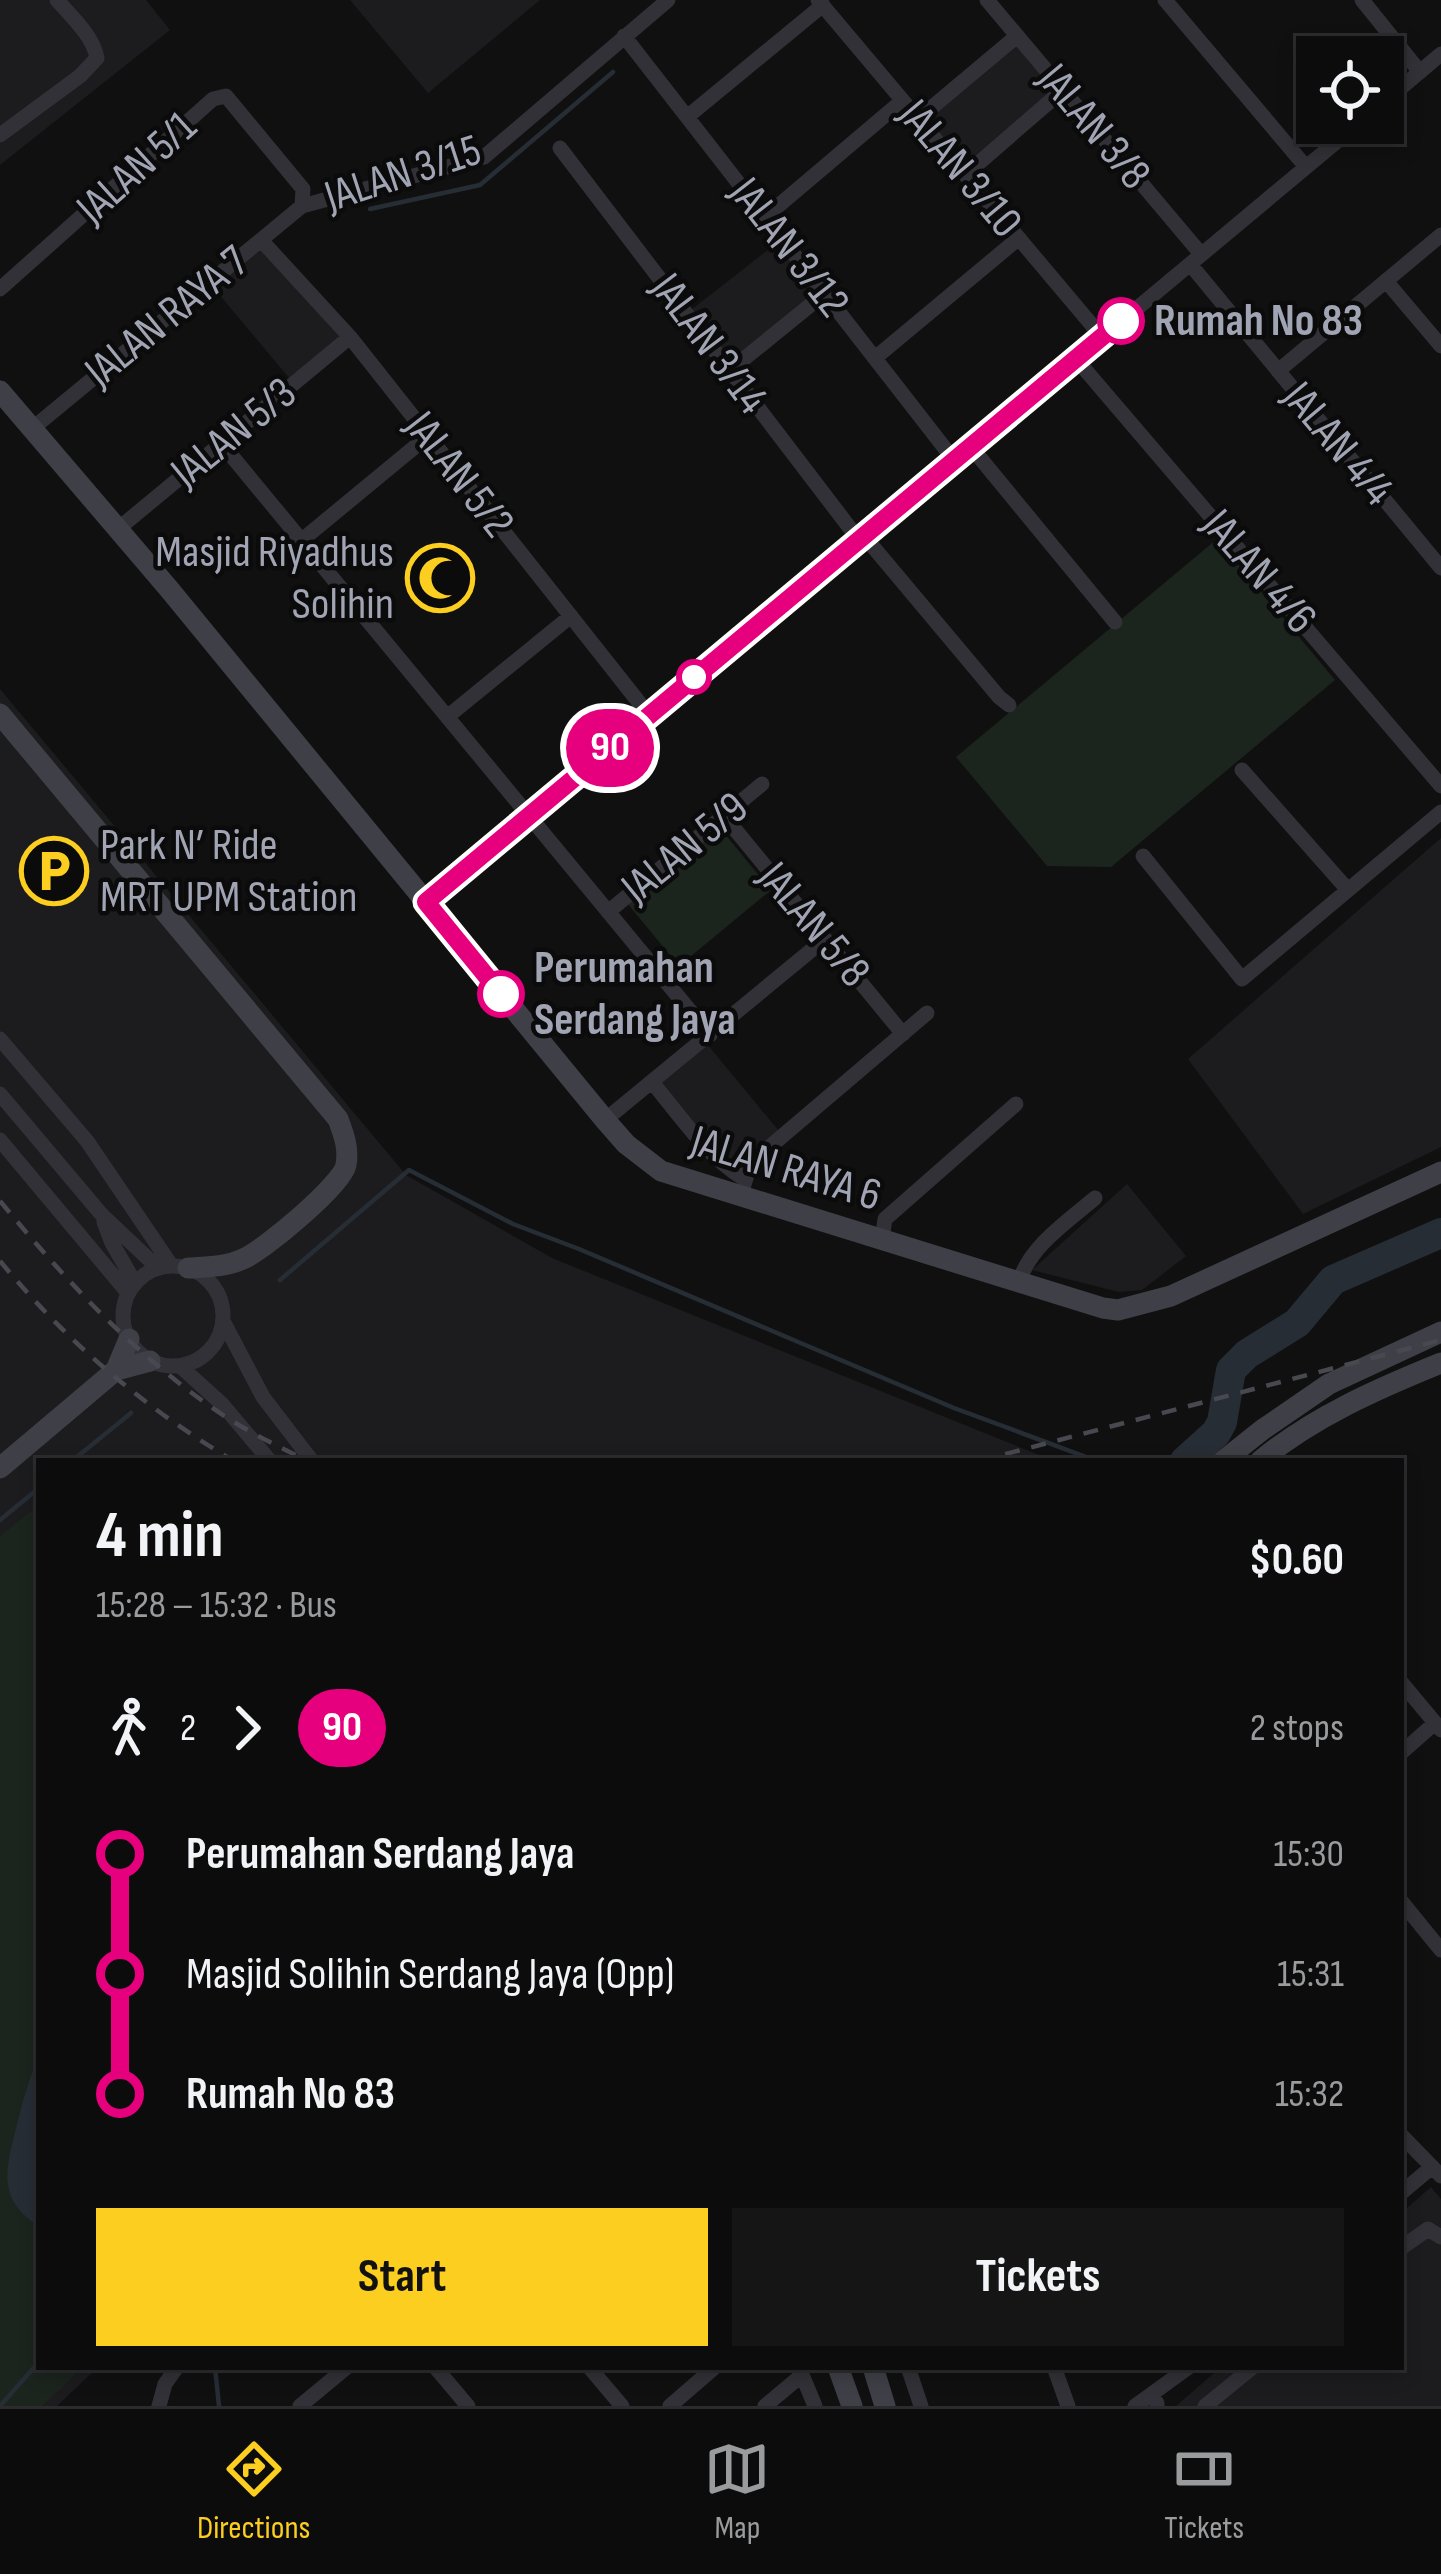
<!DOCTYPE html>
<meta charset="utf-8">
<style>
body{margin:0;font-family:"Sofia Sans Condensed",sans-serif;background:#151516;color:#f1f3f6;height:100vh;display:flex;flex-direction:column;font-size:45px;white-space:nowrap}
*{box-sizing:border-box;margin:0}
p{font-size:39px;color:#9a9b9d}
.icon{flex:none;width:66px;height:66px;fill:none;stroke:currentColor;stroke-width:2;stroke-linecap:round;stroke-linejoin:round}
.map{position:relative;flex:1;overflow:hidden}
.drawer{position:absolute;left:36px;top:1458px;width:1368px;height:912px;display:flex;flex-direction:column;background:#0c0c0d;border-radius:0px;box-shadow:0 6px 18px #0003,0 0 0 3px #2c2c2e}
.drawer>*{flex:none}
.badge{padding:0 24px;border-radius:39px;font-size:42px;line-height:78px}
.fabs{position:absolute;left:1296px;top:36px;display:grid;gap:24px}
.fabs a{display:grid;place-items:center;width:108px;height:108px;border-radius:0px;background:#0c0c0d;box-shadow:0 6px 18px #0003,0 0 0 3px #2c2c2e;font-size:60px}
.map>.badge{position:absolute;translate:-50% -50%;box-shadow:0 0 0 6px #fff}
.legs{display:flex;align-items:center;gap:18px;height:132px;padding:0 60px;font-size:39px}
.legs p{margin-inline-start:auto}
.summary{display:flex;align-items:center;justify-content:space-between;height:204px;padding:0 60px}
h1{font-size:66px;font-weight:700;line-height:90px}
.primary-button{display:flex;gap:24px;margin-top:auto;padding:24px 60px}
.primary-button a{flex:1;height:138px;border-radius:0px;background:#fbce1f;color:#111;font-size:48px;font-weight:700;line-height:138px;text-align:center}
.primary-button a+a{background:#151516;color:#f1f3f6}
ul{padding:0 60px;list-style:none}
li{display:flex;align-items:center;gap:42px;height:120px;font-size:45px}
li i{display:grid;place-items:center;width:18px;height:100%;margin:0 15px;background:currentColor}
li i::after{content:'';width:30px;height:30px;margin:-15px;border:9px solid;border-radius:50%;background:#0c0c0d}
li p{margin-inline-start:auto}
li:first-child i{background:linear-gradient(#0000 50%,currentColor 0)}
li:last-child i{background:linear-gradient(currentColor 50%,#0000 0)}
.menu{display:flex;justify-content:space-around;align-items:center;height:168px;border-top:3px solid #2c2c2e;background:#0c0c0d;font-size:33px;color:#9a9b9d}
.menu a{display:grid;justify-items:center;gap:6px}
.menu .current{color:#fbce1f}
.map>svg:first-child{display:block}
</style>
<div class="map">
<svg width="1441" height="2406" viewBox="0 0 1441 2406">
<rect width="100%" height="100%" fill="#101011"/>
<path fill="#1c1c1e" d="M0 0H146L170 30 0 165Z
M350 0H540L428 93Z
M1017 44 1054 88 967 166 926 119Z
M778 242 817 293 731 362 691 310Z
M261 248 341 337 290 379 213 287Z
M0 689 406 1175 552 1258 1054 1461H39V2367H98L57 2406H0Z
M1441 838V1147L1303 1214 1188 1059Z
M707 1044 779 1131 738 1169 728 1162 660 1083Z
M1127 1184 1186 1256 1142 1290 1119 1292 1032 1270Z
M1431 2187 1441 2199V2406H1176L1221 2367H1401V2213Z"/>
<path fill="#1c241e" d="M1217 539 1335 680 1111 867 1047 866 956 757Z
M719 827 771 890 679 966 627 903Z
M39 1505V2367H83L42 2406H0V1536Z"/>
<path fill="#262d35" d="M39 2058V2226C0 2202 4 2174 15 2133 21 2108 27 2082 39 2058Z"/>
<g fill="none" stroke-linecap="round" stroke-linejoin="round">
<path stroke="#262d35" stroke-width="4.5" d="M370 209 480 185 613 72
M280 1280 409 1170 513 1224 579 1249 954 1408 1097 1461
M72 1461 131 1413
M0 1520 39 1488
M215 2367 219 2406
M0 2406 39 2362"/>
<path stroke="#262d35" stroke-width="30" d="M1185 1461 1216 1433 1222 1422 1231 1370 1247 1354 1297 1323 1333 1280 1441 1233"/>
<path stroke="#313137" stroke-width="15" d="M818 0 1102 337
M987 0 1201 254
M1165 0 1306 167
M1362 0 1420 72
M624 36 954 460
M1383 103 1441 54
M687 117 823 5
M918 119 1017 36
M0 135 80 76 97 58C93 36 72 17 57 0
M560 148 859 540
M966 174 1063 90
M765 217 902 101
M261 240 350 337 649 715
M1190 264 1441 568
M1386 281 1441 346
M0 289 213 99 226 96 303 189 302 206
M875 358 1019 238
M1076 359 1441 786
M729 371 824 294
M1278 371 1441 235
M33 428 302 206 484 157 668 0
M221 443 710 1035
M971 447 1115 622
M118 529 350 337
M864 536 999 697 1009 705
M302 540 428 436
M447 717 571 616
M1242 770 1348 890
M724 816 903 1034
M1143 856 1242 979 1441 812
M426 902 1359 123
M608 912 762 784
M0 1039 87 1141 171 1265
M652 1082C681 1117 706 1155 744 1179
M0 1094 102 1215 158 1268
M605 1120 825 939
M0 1140 128 1293
M741 1194 749 1169 759 1156 927 1013
M104 1222 112 1243 135 1283
M882 1239 885 1219 1016 1104
M123 1316a50 50 0 1 1 100 0a50 50 0 1 1-100 0Z
M1019 1282C1030 1246 1067 1222 1095 1198
M223 1321 263 1397 312 1461
M180 1366 222 1404 270 1461
M1401 1682 1441 1730
M1401 1753 1435 1723
M1401 1901 1441 1950
M1401 2135 1441 2176
M1401 2193 1432 2167
M1401 2248 1428 2229 1441 2237
M435 2367 468 2406
M589 2367 622 2406
M908 2367 921 2406
M1054 2367 1068 2406
M800 2370 815 2406
M159 2406 165 2384 177 2367
M300 2406 347 2367
M670 2406 715 2367
M765 2406 802 2375
M1135 2406 1189 2367
M1157 2406V2403
M1205 2406 1253 2367"/>
<path stroke="#3f4047" stroke-width="21" d="M0 391 169 589 605 1120 626 1144 661 1171 1019 1282 1103 1308 1118 1310 1171 1296 1441 1172
M0 714 338 1119C344 1135 349 1148 346 1165 342 1185 264 1250 243 1259 226 1267 206 1267 188 1268
M116 1370 129 1339
M1223 1461 1262 1430 1329 1384 1441 1332
M1260 1461C1313 1417 1377 1389 1441 1363
M0 1468 116 1370 150 1361
M838 2367 852 2406
M873 2367 885 2406"/>
<path stroke="#484950" stroke-width="4.5" stroke-dasharray="15 12" stroke-linecap="butt" d="M0 1201C67 1282 138 1359 226 1417 252 1434 280 1447 307 1461
M0 1261C66 1341 144 1408 234 1461
M979 1461 1441 1340"/>
</g>
<g fill="none" stroke-linecap="round" stroke-linejoin="round">
<g stroke="#fff" stroke-width="27">
<path id="line-1" d="M501 994 426 902 1121 321"/>
</g>
<use href="#line-1" stroke="#e6007e" stroke-width="18"/>
</g>
<defs>
<g id="mosque-ring" transform="scale(3.45)"><circle r="9.5" fill="#0b0b0c" stroke="#fbce1f" stroke-width="1.5"/><path d="M3.5-4.9A6 6 0 1 0 3.5 4.9A5 5 0 1 1 3.5-4.9Z" fill="#fbce1f"/></g>
<g id="parking-ring" transform="scale(3.45)"><circle r="9.5" fill="#0b0b0c" stroke="#fbce1f" stroke-width="1.5"/><path d="M-3.5-5.5H1a3.5 3.5 0 0 1 0 7H-1V5.5H-3.5ZM-1-3.4V-.6H.8a1.4 1.4 0 0 0 0-2.8Z" fill="#fbce1f"/></g>
</defs>
<g fill-rule="evenodd">
<use href="#mosque-ring" x="440" y="578"/>
<use href="#parking-ring" x="54" y="871"/>
</g>
<g fill="#fff" stroke="#e6007e" stroke-width="6">
<circle cx="1121" cy="321" r="21"/>
<circle cx="694" cy="677" r="15"/>
<circle cx="501" cy="994" r="21"/>
</g>
<g text-anchor="middle" dominant-baseline="central" stroke-width="9" stroke-linejoin="round" paint-order="stroke">
<g font-size="45" fill="#a0a4b3" stroke="#0b0b0c">
<text transform="translate(1094 127) rotate(50)">JALAN 3/8</text>
<text transform="translate(137 168) rotate(-42)">JALAN 5/1</text>
<text transform="translate(960 169) rotate(50)">JALAN 3/10</text>
<text transform="translate(403 174) rotate(-18)">JALAN 3/15</text>
<text transform="translate(789 248) rotate(52)">JALAN 3/12</text>
<text transform="translate(167 317) rotate(-39)">JALAN RAYA 7</text>
<text transform="translate(709 344) rotate(53)">JALAN 3/14</text>
<text transform="translate(234 433) rotate(-39)">JALAN 5/3</text>
<text transform="translate(1338 444) rotate(50)">JALAN 4/4</text>
<text transform="translate(459 475) rotate(52)">JALAN 5/2</text>
<text transform="translate(1259 572) rotate(49)">JALAN 4/6</text>
<text transform="translate(685 848) rotate(-39)">JALAN 5/9</text>
<text transform="translate(814 925) rotate(50)">JALAN 5/8</text>
<text transform="translate(786 1169) rotate(17)">JALAN RAYA 6</text>
</g>
<g font-size="45" font-weight="bold" fill="#a0a4b3" stroke="#0b0b0c" text-anchor="start">
<text x="1154" y="321">Rumah No 83</text>
<text x="534" y="968">Perumahan<tspan x="534" dy="52">Serdang Jaya</tspan></text>
</g>
<g font-size="45" fill="#a0a4b3" stroke="#0b0b0c" text-anchor="end">
<text x="394" y="552">Masjid Riyadhus<tspan x="394" dy="52">Solihin</tspan></text>
<text x="100" y="845" text-anchor="start">Park N’ Ride<tspan x="100" dy="52">MRT UPM Station</tspan></text>
</g>
</g>
</svg>
<div class="fabs">
<a><svg class="icon" aria-label="locate" viewBox="0 0 24 24"><circle cx="12" cy="12" r="6"/><path d="M12 2v4M12 18v4M2 12h4M18 12h4"/></svg></a>
</div>
<b class="badge" style="left:610px;top:748px;background:#e6007e;color:#fff">90</b>
<section class="drawer">
<div class="summary"><div><h1>4 min</h1><p>15:28 – 15:32 · Bus</p></div><b>$0.60</b></div>
<div class="legs"><svg class="icon" aria-label="walk" viewBox="0 0 24 24"><circle cx="13" cy="4" r="2"/><path d="M13 8l-2 6 4 7M11 14l-3 7M7 12l3-4h3l4 4"/></svg>2<svg class="icon" aria-label="forward" viewBox="0 0 24 24"><path d="M9 5l7 7-7 7"/></svg><b class="badge" style="background:#e6007e;color:#fff">90</b><p>2 stops</p></div>
<ul>
<li><i style="color:#e6007e"></i><b>Perumahan Serdang Jaya</b><p>15:30</p></li>
<li><i style="color:#e6007e"></i><span>Masjid Solihin Serdang Jaya (Opp)</span><p>15:31</p></li>
<li><i style="color:#e6007e"></i><b>Rumah No 83</b><p>15:32</p></li>
</ul>
<div class="primary-button"><a>Start</a><a>Tickets</a></div>
</section>
</div>
<nav class="menu">
<a class="current"><svg class="icon" aria-label="directions" viewBox="0 0 24 24"><path d="M12 3l9 9-9 9-9-9zM9 14v-3h6M13 9l2 2-2 2"/></svg>Directions</a>
<a><svg class="icon" aria-label="map" viewBox="0 0 24 24"><path d="M3 6l6-2 6 2 6-2v14l-6 2-6-2-6 2zM9 4v14M15 6v14"/></svg>Map</a>
<a><svg class="icon" aria-label="tickets" viewBox="0 0 24 24"><path d="M3 7h18v10H3zM15 7v10"/></svg>Tickets</a>
</nav>
